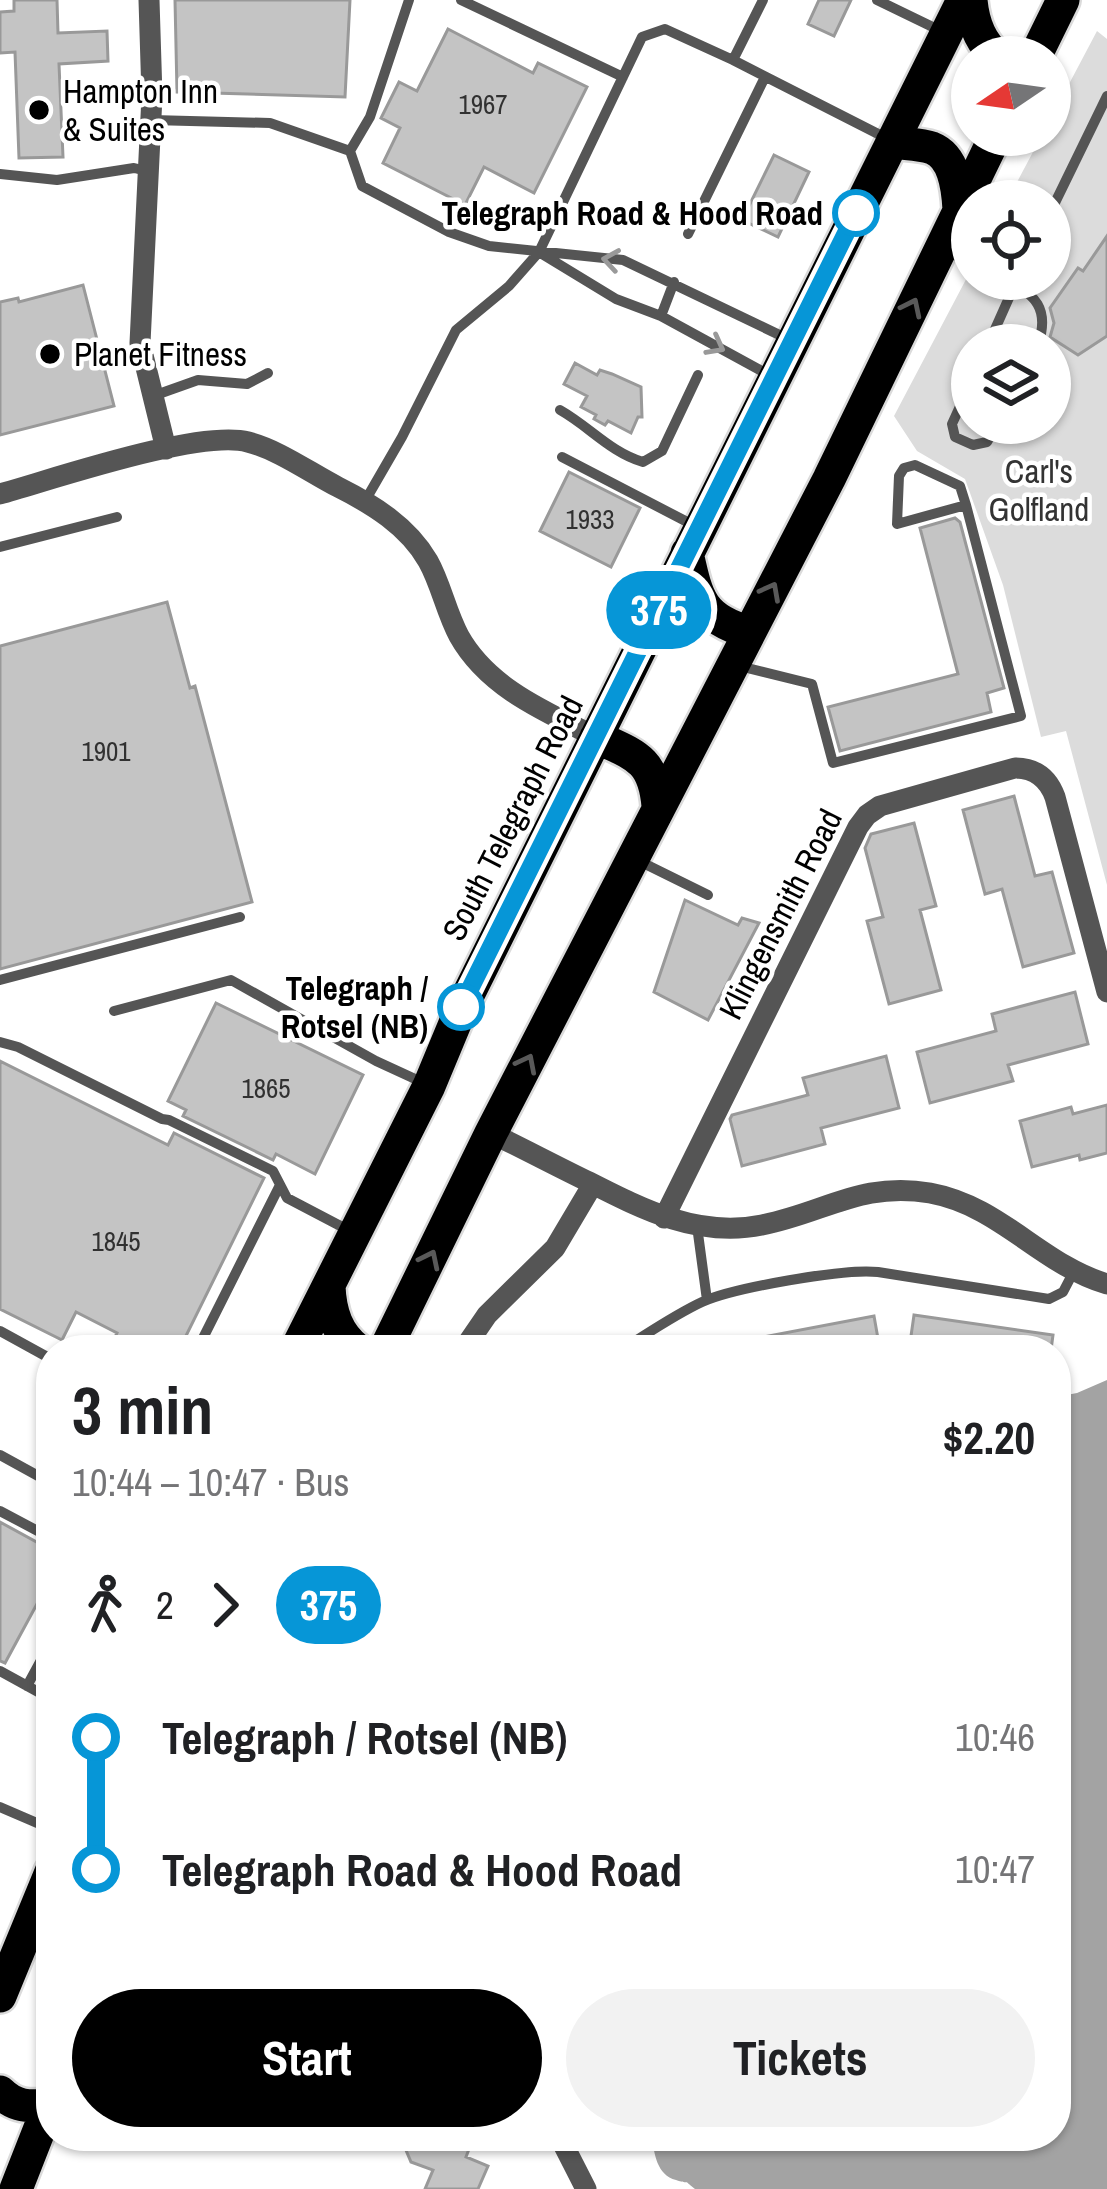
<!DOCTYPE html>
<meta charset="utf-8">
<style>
body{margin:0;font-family:"Archivo Narrow",sans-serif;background:#f2f2f2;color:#202124;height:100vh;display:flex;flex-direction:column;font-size:45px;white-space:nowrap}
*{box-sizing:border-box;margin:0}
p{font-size:39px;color:#757577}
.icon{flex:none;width:66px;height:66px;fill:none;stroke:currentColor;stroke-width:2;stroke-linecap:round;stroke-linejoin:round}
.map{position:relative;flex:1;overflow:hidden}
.drawer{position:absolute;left:36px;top:1335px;width:1035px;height:816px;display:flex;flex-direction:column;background:#fff;border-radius:48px;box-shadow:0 3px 9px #0004}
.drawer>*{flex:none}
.badge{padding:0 24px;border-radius:39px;font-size:42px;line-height:78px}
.needle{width:78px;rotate:257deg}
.buttons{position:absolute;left:951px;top:36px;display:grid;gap:24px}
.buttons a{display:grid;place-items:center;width:120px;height:120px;border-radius:50%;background:#fff;box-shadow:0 3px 9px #0004;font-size:60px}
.map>.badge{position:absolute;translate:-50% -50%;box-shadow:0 0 0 6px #fff}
.legs{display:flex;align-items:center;gap:18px;height:132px;padding:0 36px;font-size:39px}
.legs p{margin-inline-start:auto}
.headline{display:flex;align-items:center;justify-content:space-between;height:204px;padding:0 36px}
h1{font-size:66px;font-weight:700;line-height:90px}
.primary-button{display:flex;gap:24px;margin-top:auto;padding:24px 36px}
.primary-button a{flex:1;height:138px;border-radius:72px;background:#000;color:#fff;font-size:48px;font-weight:700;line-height:138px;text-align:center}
.primary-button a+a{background:#f2f2f2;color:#202124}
ul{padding:0 36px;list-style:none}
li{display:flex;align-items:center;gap:42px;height:132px;font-size:45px}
li i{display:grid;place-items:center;width:18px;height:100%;margin:0 15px;background:currentColor}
li i::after{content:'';width:30px;height:30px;margin:-15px;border:9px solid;border-radius:50%;background:#fff}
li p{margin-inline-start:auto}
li:first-child i{background:linear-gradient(#0000 50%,currentColor 0)}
li:last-child i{background:linear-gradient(currentColor 50%,#0000 0)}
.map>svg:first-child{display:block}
</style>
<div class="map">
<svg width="1107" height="2189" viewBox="0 0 1107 2189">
<rect width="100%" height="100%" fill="#fff"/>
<path fill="#dcdcdc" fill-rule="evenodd" d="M1097 31 1107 39V885L1066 731 1041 737 1003 585 965 479 917 451 894 416 972 268V279H1050V201H1007L1042 135H1050V120ZM972 345H1050V423H972Z"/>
<path fill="#a3a3a3" d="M1107 1380V2189H695C680 2177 694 2186 676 2180 657 2175 654 2154 652 2136H1056V1397L1077 1393Z"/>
<path fill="#c4c4c4" stroke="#999" stroke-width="3" d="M14 0H57L58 33 107 31 108 61 59 64 63 157 19 158 15 52 0 53V12L14 11Z
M175 0H350L345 97 177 92Z
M819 0H851L834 36 808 24Z
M448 29 533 73 538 63 587 87 534 193 484 167 465 205 383 163 400 128 381 118 399 82 417 91Z
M774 155 809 172 778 237 742 220Z
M1107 236V336L1078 355 1050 337 1054 323 1050 308 1078 268 1083 271Z
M83 285 114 406 0 435V302L18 298 19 302Z
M575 363 597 375 600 370 612 374 641 387 642 417H638L631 433 608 421 605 425 594 419 596 415 581 407 587 396 564 384Z
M569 472 640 508 611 567 540 531Z
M955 518 960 522 1004 688 987 693 991 712 840 751 828 707 958 674 920 528Z
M167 602 190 688 195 686 252 902 0 969V646Z
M1014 796 1035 876 1052 872 1074 953 1023 967 1002 889 985 894 963 810Z
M914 823 936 906 920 910 941 990 889 1004 867 921 883 917 865 848 871 834Z
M685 900 738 925 742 918 759 923 708 1020 654 992Z
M1075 992 1088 1044 1008 1065 1013 1081 930 1103 917 1052 996 1031 992 1014Z
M216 1003 363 1075 315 1174 276 1154 273 1160 183 1116 186 1110 168 1101Z
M886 1056 899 1108 821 1128 825 1144 742 1166 730 1119 732 1115 808 1095 803 1078Z
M0 1061 168 1145 174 1133 264 1178 179 1350H109L117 1333 76 1312 62 1340 0 1309Z
M1107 1105V1153L1080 1160 1079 1155 1032 1167 1020 1121 1071 1107 1073 1114Z
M914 1315 1053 1335 1051 1350H909Z
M874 1316 880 1350H733L732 1343Z
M0 1522 51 1550V1578L5 1663 0 1661Z
M400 2136H474L466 2157 488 2166 478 2189H425L433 2170 411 2162Z"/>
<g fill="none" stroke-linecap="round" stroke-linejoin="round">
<g stroke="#dbdbdb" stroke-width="38">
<path id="trunk" d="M971 0C973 23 980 43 998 57
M1035 57 1063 0
M892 142C905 144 921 144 932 148 955 157 958 190 959 210
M687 553C697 598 701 619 749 632
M596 737C635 755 654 759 658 806
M329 1286C330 1312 337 1334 358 1350
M296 1350 429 1086 461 1009 963 0
M385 1350 491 1133 829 479 996 135
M0 1996 51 1872
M0 2092C15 2107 29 2107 49 2105
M16 2189 51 2100"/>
</g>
<path stroke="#555" stroke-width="10" d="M409 0 370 117 350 151 362 186 449 232 489 246 623 260 790 340
M461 0 623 77
M877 0 943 32
M733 60 763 0
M152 120 270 123 350 151
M0 174 57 180 134 168 147 171
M1050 213 1107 96
M688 234 765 77
M948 252 972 263
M542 254 616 299 661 316 769 375
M1004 279C1036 294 1050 309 1038 345
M661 316 674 282
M988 345 1016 282
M972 380 952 424 955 437 973 445 987 442 998 423
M153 396 198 380 247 384 268 373
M560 410C590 427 610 452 643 462L662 451 698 375
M562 457 697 527
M915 465 960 486 966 505 897 524 899 476 904 468Z
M365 501 402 437 456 330 509 286 539 252 642 37 665 29 733 60 890 140
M0 547 117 517
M735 665 812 684 833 763 1021 716 966 505
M635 859 708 895
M0 980 240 917
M114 1011 231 980 376 1061 426 1084
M0 1042 18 1047 162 1119 169 1120 273 1171 287 1198 350 1231
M697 1226 707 1300
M0 1331 51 1359
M197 1350 280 1185
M621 1350C647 1334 674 1315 702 1302 733 1288 845 1268 878 1272L1049 1299 1063 1292 1074 1271
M0 1455 51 1483
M0 1511 51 1538
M0 1671 51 1699
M27 1686 51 1642
M0 1807 51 1829"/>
<path stroke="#555" stroke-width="21" d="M149 0 152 96 140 343 166 449
M0 494C54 479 200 429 248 442 279 450 309 472 338 487 372 504 408 526 428 561 441 584 446 612 459 636 488 688 546 712 596 737
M491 1133C524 1149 556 1166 589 1182 644 1210 699 1238 762 1225 824 1213 862 1181 930 1193 1001 1206 1040 1264 1107 1284
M664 1218 858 827 867 815 880 806 1015 768C1035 768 1048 778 1055 797L1107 992
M463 1350 487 1315 555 1248 593 1184
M559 2136 586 2189"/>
<use href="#trunk" stroke="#000" stroke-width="33"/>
</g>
<defs><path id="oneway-chevron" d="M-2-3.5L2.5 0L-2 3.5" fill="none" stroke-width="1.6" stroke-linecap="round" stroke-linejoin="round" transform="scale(3)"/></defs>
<g stroke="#999">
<use href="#oneway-chevron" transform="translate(611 260) rotate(-171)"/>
<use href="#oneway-chevron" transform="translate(716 346) rotate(28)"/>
</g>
<g stroke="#595959">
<use href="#oneway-chevron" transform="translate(912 307) rotate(-64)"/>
<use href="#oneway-chevron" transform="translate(771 591) rotate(-62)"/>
<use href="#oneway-chevron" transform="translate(527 1063) rotate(-63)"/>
<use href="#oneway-chevron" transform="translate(430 1259) rotate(-64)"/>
</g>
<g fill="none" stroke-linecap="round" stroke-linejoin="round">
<g stroke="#fff" stroke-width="27">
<path id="line-1" d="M461 1007 856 213"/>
</g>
<use href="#line-1" stroke="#0696d7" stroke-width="18"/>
</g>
<g fill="#000" stroke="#fff" stroke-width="4.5">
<circle cx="39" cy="110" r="12"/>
<circle cx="50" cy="354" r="12"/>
</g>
<g fill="#fff" stroke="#0696d7" stroke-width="6">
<circle cx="856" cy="213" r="21"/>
<circle cx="461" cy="1007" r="21"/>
</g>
<g text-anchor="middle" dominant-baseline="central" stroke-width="9" stroke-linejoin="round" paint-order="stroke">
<g font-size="27" fill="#313131">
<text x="483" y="104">1967</text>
<text x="590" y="519">1933</text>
<text x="106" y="751">1901</text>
<text x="266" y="1088">1865</text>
<text x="116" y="1241">1845</text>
</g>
<g font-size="33" fill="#000" stroke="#fff" text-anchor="start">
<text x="63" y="91">Hampton Inn<tspan x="63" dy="38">&amp; Suites</tspan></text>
<text x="74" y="354">Planet Fitness</text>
</g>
<g font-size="33" font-weight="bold" fill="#000" stroke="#fff" text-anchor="end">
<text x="823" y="213">Telegraph Road &amp; Hood Road</text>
<text x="428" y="988">Telegraph /<tspan x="428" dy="38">Rotsel (NB)</tspan></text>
</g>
<g font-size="33" fill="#333" stroke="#fff">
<text x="1039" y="471">Carl's<tspan x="1039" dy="38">Golfland</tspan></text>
</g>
<g font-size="33" fill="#000" stroke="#fff">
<text transform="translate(512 818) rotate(-63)">South Telegraph Road</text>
<text transform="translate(780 914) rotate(-63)">Klingensmith Road</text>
</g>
</g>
</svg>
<div class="buttons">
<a><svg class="needle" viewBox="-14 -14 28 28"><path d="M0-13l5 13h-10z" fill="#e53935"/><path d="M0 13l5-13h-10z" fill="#757577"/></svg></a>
<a><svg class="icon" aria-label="locate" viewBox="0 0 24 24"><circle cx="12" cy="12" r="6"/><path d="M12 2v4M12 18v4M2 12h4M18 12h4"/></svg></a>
<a><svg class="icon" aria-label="layers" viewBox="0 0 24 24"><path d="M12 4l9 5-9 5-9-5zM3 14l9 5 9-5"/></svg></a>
</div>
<b class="badge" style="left:659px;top:610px;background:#0696d7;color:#fff">375</b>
<section class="drawer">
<div class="headline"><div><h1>3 min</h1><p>10:44 – 10:47 · Bus</p></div><b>$2.20</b></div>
<div class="legs"><svg class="icon" aria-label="walk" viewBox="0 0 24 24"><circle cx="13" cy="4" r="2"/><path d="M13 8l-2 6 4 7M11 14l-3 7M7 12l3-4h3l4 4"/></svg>2<svg class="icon" aria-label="forward" viewBox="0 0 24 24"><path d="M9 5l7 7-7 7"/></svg><b class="badge" style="background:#0696d7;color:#fff">375</b></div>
<ul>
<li><i style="color:#0696d7"></i><b>Telegraph / Rotsel (NB)</b><p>10:46</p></li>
<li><i style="color:#0696d7"></i><b>Telegraph Road &amp; Hood Road</b><p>10:47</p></li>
</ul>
<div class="primary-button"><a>Start</a><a>Tickets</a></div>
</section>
</div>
